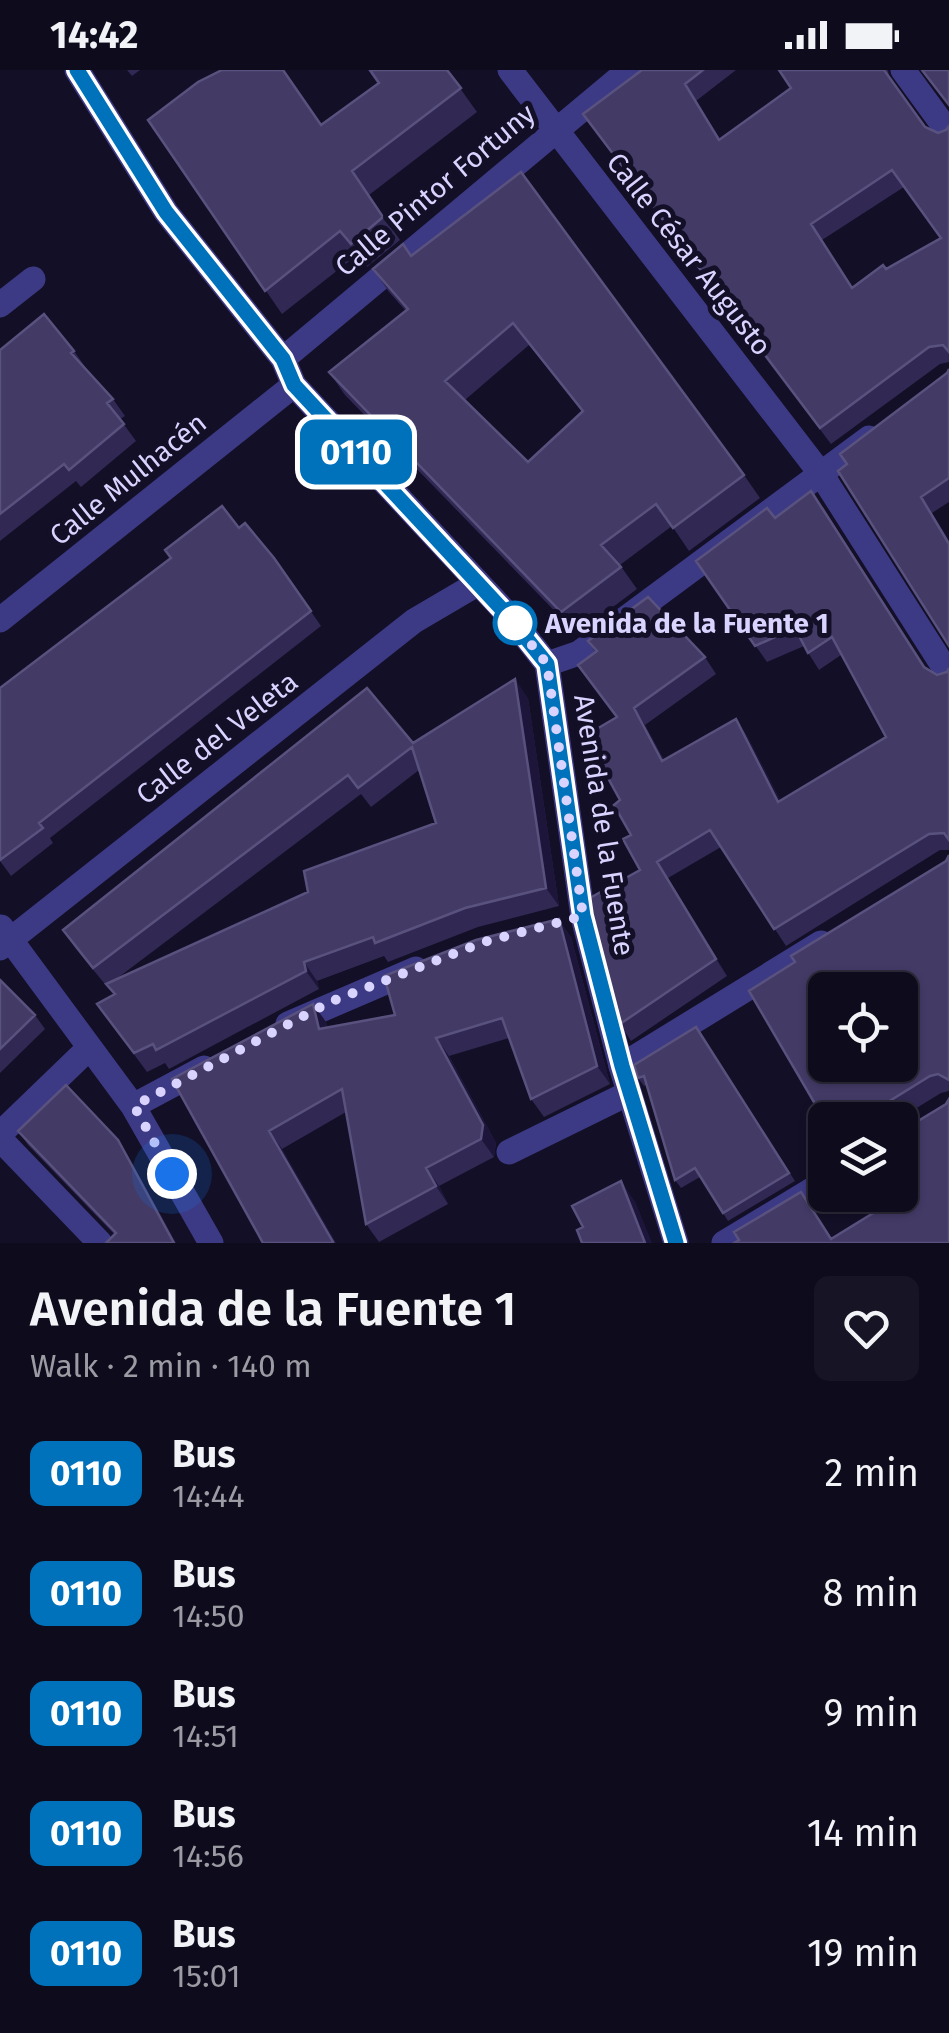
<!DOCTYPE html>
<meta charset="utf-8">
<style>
body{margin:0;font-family:"Fira Sans",sans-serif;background:#171425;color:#f1f3f6;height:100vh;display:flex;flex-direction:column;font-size:38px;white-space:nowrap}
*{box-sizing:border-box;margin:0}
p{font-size:32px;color:#9b9ba3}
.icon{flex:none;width:55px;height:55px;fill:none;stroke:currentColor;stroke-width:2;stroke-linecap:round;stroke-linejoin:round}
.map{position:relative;height:1173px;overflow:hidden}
.drawer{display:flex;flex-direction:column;background:#0e0b1c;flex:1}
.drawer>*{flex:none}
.badge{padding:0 20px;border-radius:15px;font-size:35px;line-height:65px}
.fabs{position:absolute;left:808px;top:902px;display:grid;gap:20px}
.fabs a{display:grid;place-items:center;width:110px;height:110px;border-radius:15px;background:#0e0b1c;box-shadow:0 2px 8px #0004,0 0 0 2px #2e2b3b;font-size:50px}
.you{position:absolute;width:50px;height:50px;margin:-25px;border:8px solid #fff;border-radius:50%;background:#1a73e8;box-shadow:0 0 0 15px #1a73e833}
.map>.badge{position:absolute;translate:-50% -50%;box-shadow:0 0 0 5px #fff}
.round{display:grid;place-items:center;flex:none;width:105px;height:105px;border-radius:15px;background:#171425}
.headline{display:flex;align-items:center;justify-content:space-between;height:170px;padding:0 30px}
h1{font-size:48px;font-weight:600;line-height:75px}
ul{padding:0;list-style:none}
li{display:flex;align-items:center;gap:30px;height:120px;padding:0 30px}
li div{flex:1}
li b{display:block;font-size:38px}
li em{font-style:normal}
li .badge{min-width:110px;font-weight:700;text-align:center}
.status{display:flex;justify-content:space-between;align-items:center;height:70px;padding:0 50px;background:#0e0b1c;direction:ltr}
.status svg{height:28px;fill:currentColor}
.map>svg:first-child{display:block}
</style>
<div class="status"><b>14:42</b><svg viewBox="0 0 49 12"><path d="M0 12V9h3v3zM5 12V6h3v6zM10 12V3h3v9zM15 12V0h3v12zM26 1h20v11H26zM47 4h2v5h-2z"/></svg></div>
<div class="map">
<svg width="949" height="1173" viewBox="0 0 949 1173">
<rect width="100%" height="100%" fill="#130f26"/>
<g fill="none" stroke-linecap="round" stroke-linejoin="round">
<path stroke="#3d3a85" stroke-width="25" d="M0 1064 89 978
M0 1069 100 1173"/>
<path stroke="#3d3a85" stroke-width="25" d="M510 0 821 404 949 605
M903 0 949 63
M0 235 33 209
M283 289 629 0
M0 550 294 315
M1 857 133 1036 211 1173
M0 878 414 551 477 514
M288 954 416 899
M621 996 821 873
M133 1036 204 998
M509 1082 629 1023"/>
<path stroke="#3d3a85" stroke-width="25" d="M77 0 166 142 283 289 294 315 511 548 547 594 583 847 621 996 676 1173
M547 594 579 583 869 368
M724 1173 825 1112"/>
</g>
<path fill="#312854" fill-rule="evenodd" d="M127 0H140L132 6Z
M368 0H447L477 42 369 125 400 170 367 197 357 185 282 244 148 50 321 55 378 14Z
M642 0H736L696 31 720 69 791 18 779 0H888L889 8 925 57 938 63 946 60 949 56V292L940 294 831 374 595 60ZM904 117 941 168 852 218 822 170Z
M411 186 744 405 760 428 689 481 672 456 620 495 637 519 577 564 345 325 329 302 406 241 389 222 373 199ZM529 275 582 342 528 392 465 330Z
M0 280 74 281 86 298 85 299 113 329 125 346 120 349 136 371 81 417 76 411 0 471Z
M949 299V432L932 443 949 471V576L847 394 947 303Z
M823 437 925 598 937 605 947 602 949 598V780H940L786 876 721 777 668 808 727 906 631 971 620 954 640 800 620 730 617 647 595 582 588 571 705 587 716 604 645 655 664 690 736 649 747 666 780 730 886 667 841 585 819 600 804 576 767 592 696 491 775 448Z
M239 458 274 488 321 556 50 768 53 773 11 806 0 791V618Z
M367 618 413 673 528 628 559 836 478 857 388 892 384 886 317 911 319 919 169 999 165 993 147 1002 97 934 114 925 76 879 63 860ZM419 700 436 753 308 822 115 910 361 724 371 737Z
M949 785V1021L941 1023 897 1050H825L795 892 946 791Z
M571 867 610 1014 544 1047 531 1029 509 968 449 986 496 1073 494 1087 439 1116 448 1134 379 1172 366 1154 346 1042 282 1079 336 1173H263L172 1009 313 934 326 952 327 958 395 945Z
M0 910 35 945 45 959 0 1003Z
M696 957 795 1111 728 1151 700 1107 681 1118 675 1110 647 1015 644 1016 638 1008Z
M18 1061 127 1084 176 1173 115 1165 28 1075Z"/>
<path fill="#1d163a" d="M515 609 528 628 559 836 546 818Z
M634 638 645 655 673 708 662 691Z
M736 649 747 666 790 748 778 732Z
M657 792 668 808 727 906 716 889Z
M559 849 571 867 610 1014 597 996Z
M304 892 317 911 319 919 306 901Z
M313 934 326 952 331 977 319 959Z
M436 968 449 986 496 1073 494 1087 481 1069Z
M880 1037 889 1050H872Z
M269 1061 282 1079 336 1173 333 1172Z
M118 1070 127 1084 176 1173H174Z
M426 1098 439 1116 448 1134 436 1116Z
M621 1111 636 1133 652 1173H645Z"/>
<path fill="#433a66" stroke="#5a527e" stroke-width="2.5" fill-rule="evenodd" d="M222 0H283L321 55 379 13 370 0H447L461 18 352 101 383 147 351 174 340 161 265 221 148 50 198 12Z
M642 0H703L685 14 719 70 791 18 779 0H884L925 57 938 63 946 60 949 56V282L943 275 929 277 820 358 583 44ZM892 100 941 168 886 199 883 195 852 218 811 154Z
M922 0H949V35Z
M521 102 744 405 673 458 656 434 601 475 621 497 561 542 329 302 408 239 373 199 403 174 411 186ZM513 253 583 341 528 392 445 311Z
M44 244 74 281 71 283 113 329 107 333 124 354 69 400 64 394 0 444V280Z
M949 299V408L921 427 949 474V576L838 401 847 394 840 384 947 303Z
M811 421 924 597 937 605 947 602 949 598V770L944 763 929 764 774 859 710 760 657 792 716 889 620 954 588 829 640 800 623 769 631 765 614 735 620 730 585 666 617 647 578 595 597 581 588 571 648 527 705 587 634 638 662 691 736 649 778 732 886 667 832 567 808 583 795 558 755 576 696 491 767 438 775 448Z
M222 436 239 458 245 453 274 488 311 541 39 753 43 758 0 790V618L171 488 165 480Z
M515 609 546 818 465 838 375 873 373 867 304 892 306 901 156 980 153 974 134 983 97 934 115 924 106 914 308 822 304 801 436 753 412 677 358 718 348 705 93 898 63 860 367 618 413 673Z
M949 785V1010L938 1004 930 1006 880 1037 872 1050 825 1051 749 921 795 892 791 886 946 791ZM825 920H900V995H825Z
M559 849 597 996 531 1029 502 948 436 968 483 1055 481 1069 426 1098 436 1116 366 1154 342 1019 269 1061 333 1172 331 1173H263L172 1009 313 934 319 959 395 945 384 906 476 870Z
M0 910 35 945 0 979Z
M696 957 789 1103 723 1143 695 1098 675 1110 644 1006 638 1008 634 995Z
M66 1015 118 1070 174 1173H106L116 1163 18 1061Z
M949 1029V1173H734L739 1170 734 1162 801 1122 831 1169 878 1140 869 1125H900V1062L946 1034Z
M621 1111 645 1173H582L577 1160 583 1157 572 1136Z"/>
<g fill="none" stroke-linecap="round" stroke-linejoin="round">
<g stroke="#fff" stroke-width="22">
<path id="line" d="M77 0 166 142 283 289 294 315 510 548 547 594 583 846 622 996 676 1173"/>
</g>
<use href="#line" stroke="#0072bc" stroke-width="15"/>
<path stroke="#d9d4ff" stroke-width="10" stroke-dasharray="0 18" d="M172 1104 134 1036 330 932 484 872 583 846 547 594 510 548 515 553"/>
</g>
<circle fill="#fff" stroke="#0072bc" stroke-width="5" cx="515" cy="553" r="20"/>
<g text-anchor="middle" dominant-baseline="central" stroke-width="10" stroke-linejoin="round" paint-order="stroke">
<g font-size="28" fill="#d9d4ff" stroke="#130f26">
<text transform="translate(435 120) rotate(-40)">Calle Pintor Fortuny</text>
<text transform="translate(689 184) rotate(52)">Calle César Augusto</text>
<text transform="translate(128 409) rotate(-39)">Calle Mulhacén</text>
<text transform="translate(217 668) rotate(-38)">Calle del Veleta</text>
<text transform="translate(604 755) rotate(81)">Avenida de la Fuente</text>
</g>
<g font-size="28" font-weight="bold" fill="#d9d4ff" stroke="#130f26" text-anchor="start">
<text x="545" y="553">Avenida de la Fuente 1</text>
</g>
</g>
</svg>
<div class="fabs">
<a><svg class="icon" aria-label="locate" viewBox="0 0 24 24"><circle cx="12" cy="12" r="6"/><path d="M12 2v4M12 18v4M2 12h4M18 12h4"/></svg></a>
<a><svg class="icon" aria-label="layers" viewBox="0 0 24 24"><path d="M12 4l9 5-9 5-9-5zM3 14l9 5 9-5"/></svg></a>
</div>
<div class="you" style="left:172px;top:1104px"></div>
<b class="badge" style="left:356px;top:382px;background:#0072bc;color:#fff">0110</b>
</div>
<section class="drawer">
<div class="headline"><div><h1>Avenida de la Fuente 1</h1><p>Walk · 2 min · 140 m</p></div><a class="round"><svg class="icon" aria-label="heart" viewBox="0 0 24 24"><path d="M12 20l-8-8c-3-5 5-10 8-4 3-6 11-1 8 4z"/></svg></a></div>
<ul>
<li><span class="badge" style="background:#0072bc;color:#fff">0110</span><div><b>Bus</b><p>14:44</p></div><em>2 min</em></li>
<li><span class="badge" style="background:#0072bc;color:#fff">0110</span><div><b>Bus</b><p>14:50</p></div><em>8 min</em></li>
<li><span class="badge" style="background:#0072bc;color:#fff">0110</span><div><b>Bus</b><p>14:51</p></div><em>9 min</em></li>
<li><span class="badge" style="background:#0072bc;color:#fff">0110</span><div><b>Bus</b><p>14:56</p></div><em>14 min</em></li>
<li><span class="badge" style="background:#0072bc;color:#fff">0110</span><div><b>Bus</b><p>15:01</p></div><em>19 min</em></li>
</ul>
</section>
